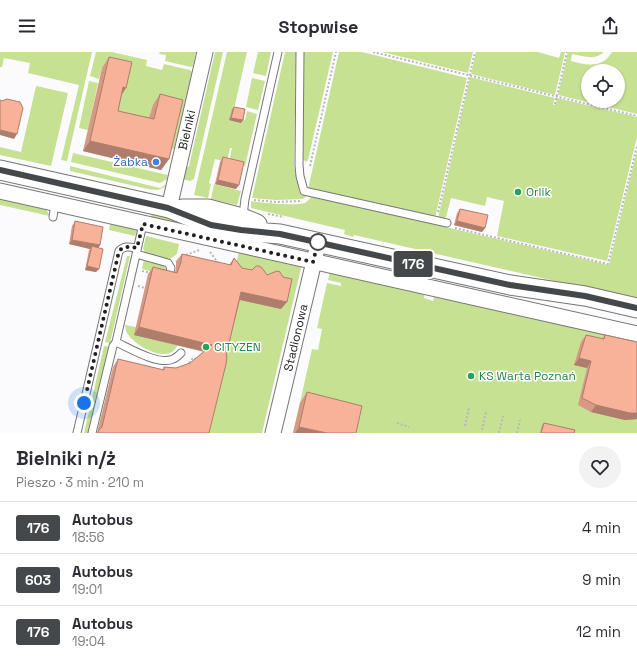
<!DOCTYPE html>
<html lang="pl">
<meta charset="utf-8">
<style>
body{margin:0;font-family:"Space Grotesk",sans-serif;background:#f2f2f3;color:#2b2b33;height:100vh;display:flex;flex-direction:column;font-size:15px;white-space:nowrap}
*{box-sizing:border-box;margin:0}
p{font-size:13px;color:#7c7c81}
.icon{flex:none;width:22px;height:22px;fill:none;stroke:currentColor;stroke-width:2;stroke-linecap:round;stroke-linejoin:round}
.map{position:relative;height:381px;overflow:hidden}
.details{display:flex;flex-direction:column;background:#fff;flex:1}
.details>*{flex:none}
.badge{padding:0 8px;border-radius:3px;font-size:14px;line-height:26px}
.buttons{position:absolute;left:581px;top:12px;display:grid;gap:8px}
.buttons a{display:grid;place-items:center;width:44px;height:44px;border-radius:50%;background:#fff;box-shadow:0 1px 3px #0004;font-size:20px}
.you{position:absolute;width:20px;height:20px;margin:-10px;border:3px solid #fff;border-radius:50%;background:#1a73e8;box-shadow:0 0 0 6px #1a73e833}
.map>.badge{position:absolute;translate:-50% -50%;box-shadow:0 0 0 2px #fff}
.round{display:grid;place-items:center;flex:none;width:42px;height:42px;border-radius:21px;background:#f2f2f3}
.summary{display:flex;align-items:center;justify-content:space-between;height:68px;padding:0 16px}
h1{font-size:19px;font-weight:800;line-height:30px}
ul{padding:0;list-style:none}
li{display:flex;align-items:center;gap:12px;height:52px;padding:0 16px;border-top:1px solid #e1e1e2}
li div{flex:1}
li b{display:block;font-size:15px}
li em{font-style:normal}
li .badge{min-width:44px;font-weight:700;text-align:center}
header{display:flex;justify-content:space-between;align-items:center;height:52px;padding:0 16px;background:#fff;font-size:18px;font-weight:800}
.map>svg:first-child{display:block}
</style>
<header><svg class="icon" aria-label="menu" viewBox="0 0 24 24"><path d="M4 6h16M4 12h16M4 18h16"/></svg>Stopwise<svg class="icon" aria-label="share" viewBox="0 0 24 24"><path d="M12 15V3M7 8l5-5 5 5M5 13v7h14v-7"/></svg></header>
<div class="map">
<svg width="637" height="381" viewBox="0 0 637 381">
<rect width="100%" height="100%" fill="#fbfbfe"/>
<path fill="#c7e192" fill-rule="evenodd" d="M0 0H92L67 109 61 108 79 33 28 21 30 11 4 6 2 15H0Z
M96 0H112L147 8 146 14 162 18 164 12 190 18 192 20 174 97 166 96 149 70 119 72 102 16 99 27 90 24Z
M160 0H196L193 14 191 15 165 9 166 3 159 2Z
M215 0H223L194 127 190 129 181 127 183 118 189 114Z
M227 0H247L234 57 230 68 241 71 242 68H245L247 59 257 62 245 114 229 110 232 96H230L227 110 215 107 209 131 211 132 208 146 194 143Z
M258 0H271L266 24 253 21Z
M285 0H296L294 114 300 141 308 143 303 147 276 148 252 146Z
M304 0H333L308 108 306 110 303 107Z
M339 0H362L467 26 435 166 308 137Z
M382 0H473L468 21Z
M476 0H538L559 6 561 0H565L555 43 471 22Z
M568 0H604C594 9 584 4 572 2L571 9C586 13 602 17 612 0H637V62L558 43ZM588 19H618V49H588Z
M470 25 555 46 553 52 554 53 556 52 557 46 637 65V85L607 209 497 184 504 149 487 145 485 154 451 146 446 165 444 166H438Z
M252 26 265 29 258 58 246 55Z
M89 29 98 31 88 78 79 76Z
M36 34 68 41 51 114 0 103V95L21 100Z
M637 98V248L354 183 353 185 344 182 345 178 251 156V149C260 151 297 154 305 151 308 149 310 146 312 144L609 213Z
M73 101 168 123 167 127 160 131 71 110Z
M70 114 160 136 167 132V134L158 138 148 137 70 119Z
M214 132 241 139 237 153 211 147Z
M0 143 46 157 50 164 0 153Z
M152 161 164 164 200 175 150 168Z
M111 168 133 174 137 178 135 184 109 178Z
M146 184 179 192 177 202 170 207 146 202 143 197Z
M239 198 302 212 262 381H205Z
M127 204H130L110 291 105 290Z
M144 207 163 213 167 219 161 222 142 217Z
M330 220 425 239 424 246 433 249 435 242 596 278 597 282H598L599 279 637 287V381H293L312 297 318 298 322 277 317 276 327 231 341 234V231L328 228Z
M125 273 136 275 147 286 178 292C170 315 132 293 126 279 126 278 125 274 125 273Z
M104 294 109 295 89 381H84Z"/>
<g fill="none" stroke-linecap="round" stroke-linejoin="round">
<g stroke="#767678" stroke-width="9">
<path id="service" d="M300 0 299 113 300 124 304 139 447 171
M243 164 245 147 278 0
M53 165 55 152
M136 202 168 211 171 216 170 220
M116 290C129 296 159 314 173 307 176 306 179 303 181 301
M77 381 119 199C125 193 130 195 137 196
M92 381 113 294 116 290 143 172"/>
</g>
<g stroke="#767678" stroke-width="17">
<g id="minor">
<path d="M0 139 637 282"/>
<path id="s1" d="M169 156 205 0"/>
<path id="s2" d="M273 381 316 201"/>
</g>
</g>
<g stroke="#767678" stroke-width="21">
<path id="tertiary" d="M0 118 169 156 211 173 241 179 280 182 510 233 585 244 637 256
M182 157H208L242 166 257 172"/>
</g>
<path stroke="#b7b7ba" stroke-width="2" stroke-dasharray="2 2" stroke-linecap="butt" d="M373 0 637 64
M555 52 567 0
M310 114 336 0
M254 148 276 150 302 149
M438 160 475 0
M268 162 284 165
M455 176 608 212 637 94
M210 200 219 212
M186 203 199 198
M142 219 152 221
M138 234 145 236
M189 311 193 306 196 307
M397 371 409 375
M465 374 469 356
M482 378 486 360
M499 381 503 364
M517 381 520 368"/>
<use href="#service" stroke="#fff" stroke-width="7"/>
<use href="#minor" stroke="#fff" stroke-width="15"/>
<use href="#tertiary" stroke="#fff" stroke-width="19"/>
</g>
<path fill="#d59984" d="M109 5 122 42 118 59 149 66 153 53 160 42 169 107 161 118 83 99 102 16Z
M234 55 243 68 241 71 229 68 232 57Z
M223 105 236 137 215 132 220 110Z
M460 157 485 176 482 180 454 173 457 161Z
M75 169 100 193 98 196 96 220 85 218 89 198 90 197 69 192 72 174Z
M182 202 229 213 234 206 242 216 281 257 240 248 226 304 209 381H97L113 315 118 307 162 318 164 315 176 316 190 311 204 300 134 283 148 222 153 215 175 220 176 217V209Z
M586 283 602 287 605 283 637 290V367L625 368 591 360 578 353 587 316 574 313 581 290Z
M307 340 356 381H293L300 351Z
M544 371 574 381H540L542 373Z"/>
<path fill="#ae7d6c" d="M123 35 126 36 119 47Z
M231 66 243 68 241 71 229 68Z
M0 78 17 82 14 87 0 83Z
M90 89 169 107 161 118 83 99Z
M218 128 239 133 236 137 215 132Z
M457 169 485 176 482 180 454 173Z
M72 188 100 193 97 198 92 194 90 197 69 192Z
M87 214 99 217 96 220 85 218Z
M241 240 287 250 281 257 236 247Z
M139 275 212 293 207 300 134 283Z
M579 306 591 309 587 316 574 313Z
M596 353 637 361V367L625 368 591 360Z
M299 375 327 381H295Z"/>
<path fill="#f8b29a" stroke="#ae7d6c" d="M109 5 132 10 126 36 123 35 118 59 154 67 160 42 183 48 169 107 90 89Z
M7 47 20 50 23 56 17 82 0 78V48L2 49Z
M234 55 245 57 243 68 231 66Z
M223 105 244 110 239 133 218 128Z
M460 157 488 163 485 176 457 169Z
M75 169 103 175 100 193 72 188Z
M92 194 103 197 99 217 87 214Z
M182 202 231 213 234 206 242 216 252 218 256 214H259L262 216 267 223 277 219 280 220 283 225 292 227 287 250 241 240 226 304H227L226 312 209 381H98L99 378 102 375 118 307 164 318V315L176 316 190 311 212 293 139 275 153 215 177 221 181 210Z
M586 283 604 287 605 283 637 290V361H630L596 353 582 346 591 309 579 306Z
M307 340 362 354 356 381H327L299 375Z
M544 371 575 378 574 381H541Z"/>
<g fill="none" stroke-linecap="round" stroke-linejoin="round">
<g stroke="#fff" stroke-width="9">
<path id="line" d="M0 118 168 156 211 173 241 178 280 182 510 233 585 244 637 256"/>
</g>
<use href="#line" stroke="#45484a" stroke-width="6"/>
<path stroke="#202021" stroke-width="4" stroke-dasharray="0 7.2" d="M84 351 119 199C125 193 130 195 137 196L143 172 313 210 318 190"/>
</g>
<circle fill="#3f7fe0" stroke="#fff" stroke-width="1.5" cx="156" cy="110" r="4"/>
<g fill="#2e9e5b" stroke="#fff" stroke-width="1.5">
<circle cx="518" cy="140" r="4"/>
<circle cx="206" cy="295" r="4"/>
<circle cx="471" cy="324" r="4"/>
</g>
<circle fill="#fff" stroke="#45484a" stroke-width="2" cx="318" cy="190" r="8"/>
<g text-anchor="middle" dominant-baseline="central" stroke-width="3" stroke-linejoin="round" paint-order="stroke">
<g font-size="12" fill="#202021" stroke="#fff">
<text stroke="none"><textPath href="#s1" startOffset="80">Bielniki</textPath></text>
<text stroke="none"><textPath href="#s2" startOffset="98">Stadionowa</textPath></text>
</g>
<g font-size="12" fill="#366cbe" stroke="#fff" text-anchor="end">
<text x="148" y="110">Żabka</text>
</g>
<g font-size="12" fill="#27864d" stroke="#fff" text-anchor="start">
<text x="526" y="140">Orlik</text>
<text x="214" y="295">CITYZEN</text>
<text x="479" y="324">KS Warta Poznań</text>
</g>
</g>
</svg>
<div class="buttons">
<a><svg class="icon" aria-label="locate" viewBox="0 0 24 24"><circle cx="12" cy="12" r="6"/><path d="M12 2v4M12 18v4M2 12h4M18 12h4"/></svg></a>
</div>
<div class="you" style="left:84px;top:351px"></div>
<b class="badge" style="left:413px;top:212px;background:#45484a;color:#fff">176</b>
</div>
<section class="details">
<div class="summary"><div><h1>Bielniki n/ż</h1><p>Pieszo · 3 min · 210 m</p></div><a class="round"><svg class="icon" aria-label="heart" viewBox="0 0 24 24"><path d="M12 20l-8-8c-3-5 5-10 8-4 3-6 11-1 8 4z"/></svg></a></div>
<ul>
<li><span class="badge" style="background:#45484a;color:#fff">176</span><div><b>Autobus</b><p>18:56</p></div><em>4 min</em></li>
<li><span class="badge" style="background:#45484a;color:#fff">603</span><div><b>Autobus</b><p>19:01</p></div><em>9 min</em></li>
<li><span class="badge" style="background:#45484a;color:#fff">176</span><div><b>Autobus</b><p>19:04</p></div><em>12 min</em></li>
</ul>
</section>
